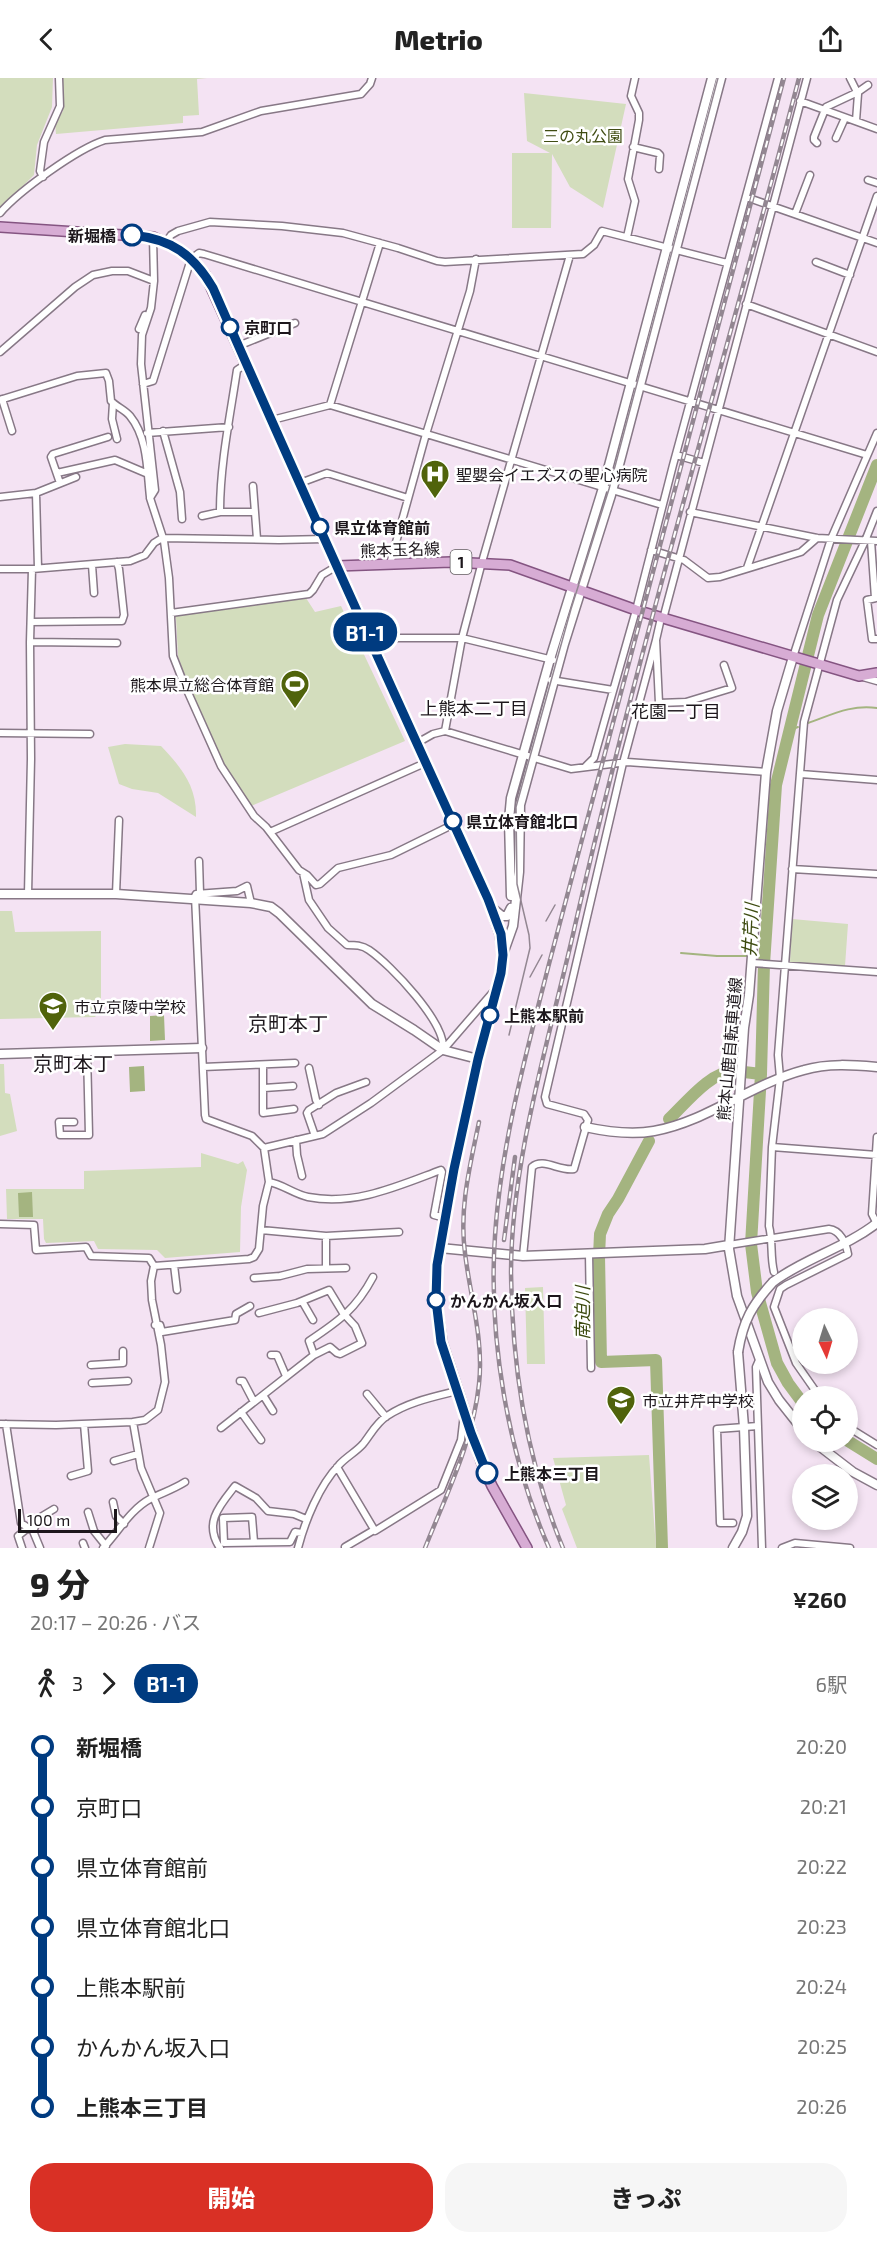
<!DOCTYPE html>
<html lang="ja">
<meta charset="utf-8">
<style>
body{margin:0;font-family:"Exo 2","Noto Sans JP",sans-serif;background:#f6f6f6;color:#222;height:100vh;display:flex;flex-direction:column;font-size:22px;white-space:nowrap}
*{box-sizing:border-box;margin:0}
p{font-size:20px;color:#767676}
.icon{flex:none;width:33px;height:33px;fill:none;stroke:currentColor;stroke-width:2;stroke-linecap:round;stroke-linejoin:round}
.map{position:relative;height:1470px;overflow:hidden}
.panel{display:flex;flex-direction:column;background:#fff;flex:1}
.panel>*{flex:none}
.badge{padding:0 12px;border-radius:20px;font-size:21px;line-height:39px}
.needle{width:39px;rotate:176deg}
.controls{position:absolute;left:792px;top:1230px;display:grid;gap:12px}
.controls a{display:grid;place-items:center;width:66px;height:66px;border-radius:50%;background:#fff;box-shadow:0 3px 9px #0003;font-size:30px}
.scale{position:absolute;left:18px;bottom:15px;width:99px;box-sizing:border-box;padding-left:6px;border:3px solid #1d171c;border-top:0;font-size:16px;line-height:21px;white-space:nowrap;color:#1d171c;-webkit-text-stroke:4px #fff;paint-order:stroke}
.map>.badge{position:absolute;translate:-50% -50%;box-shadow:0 0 0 3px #fff}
.legs{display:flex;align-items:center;gap:9px;height:66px;padding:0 30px;font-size:20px}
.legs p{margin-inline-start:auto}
.summary{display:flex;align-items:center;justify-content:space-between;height:102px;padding:0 30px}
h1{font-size:33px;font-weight:800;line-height:45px}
.button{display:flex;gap:12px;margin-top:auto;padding:12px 30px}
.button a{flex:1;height:69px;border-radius:24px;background:#d93025;color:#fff;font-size:24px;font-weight:800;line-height:69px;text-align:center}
.button a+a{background:#f6f6f6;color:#222}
ul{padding:0 30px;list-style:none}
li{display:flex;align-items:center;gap:21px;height:60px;font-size:22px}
li i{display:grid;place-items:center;width:9px;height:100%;margin:0 8px;background:currentColor}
li i::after{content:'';width:15px;height:15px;margin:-8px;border:4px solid;border-radius:50%;background:#fff}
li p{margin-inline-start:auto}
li:first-child i{background:linear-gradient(#0000 50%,currentColor 0)}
li:last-child i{background:linear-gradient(currentColor 50%,#0000 0)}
header{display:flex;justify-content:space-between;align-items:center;height:78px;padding:0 30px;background:#fff;font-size:27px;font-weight:800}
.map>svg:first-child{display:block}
</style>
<header><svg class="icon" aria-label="back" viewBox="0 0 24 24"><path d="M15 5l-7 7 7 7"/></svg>Metrio<svg class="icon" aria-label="share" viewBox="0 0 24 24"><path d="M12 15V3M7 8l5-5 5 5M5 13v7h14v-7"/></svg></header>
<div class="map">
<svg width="877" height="1470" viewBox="0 0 877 1470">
<rect width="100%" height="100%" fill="#f4e3f3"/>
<path fill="#d3ddbd" d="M0 0H53L52 29 37 67 34 97 0 131Z
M63 0H207L197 1 199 37 183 38V45L56 56 55 45 63 33Z
M524 15 626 26 603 130 570 109 552 76 551 150H512V75H550L527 63Z
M306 520 315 534 341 528 405 663 251 728 223 686 185 599 178 578 176 540H173L175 538Z
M125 666 161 668C181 689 197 708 196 739L158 715 132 711 119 706 108 669Z
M0 833H12L15 854 101 853V931L95 939 0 941Z
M792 841 848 846 845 888 790 884Z
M0 986H4L5 1015 10 1016 17 1053 0 1058Z
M201 1075 238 1086 243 1083 247 1092 241 1129 240 1174 165 1180 157 1172 98 1171 94 1163 46 1165 44 1161 43 1141H7L6 1111H84V1093L201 1089Z
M543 1209 545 1286H527L525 1210Z
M649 1377 656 1470H577L562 1431 566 1427 553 1380Z"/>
<path fill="#a4b480" d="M164 937 165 962 150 963V938Z
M144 988 145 1013 130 1014 129 989Z
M32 1114 33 1139H19L18 1115Z"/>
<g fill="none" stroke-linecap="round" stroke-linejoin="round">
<path stroke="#a4b480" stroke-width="2" d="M808 645C831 637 852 626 877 630
M790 652 798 649
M681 875 717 878H750
M756 877 765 876"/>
<path stroke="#a4b480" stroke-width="12" d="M744 994 761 996
M669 1041C685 1026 711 993 734 993
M649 1063 618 1121 608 1136 600 1156 599 1178 601 1284 656 1282 662 1470
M802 1324 788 1305 777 1285 757 1214 751 1166 761 996 764 886 776 707 818 537 877 387
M848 1363 877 1381"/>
<g stroke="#877886" stroke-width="9">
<path id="street" d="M850 0 858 16 856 43
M800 23 877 51
M836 60 845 40
M817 65 814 62V59L826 29 858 14 868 7
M633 69 658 75 660 77 659 91
M43 99 40 93 44 64 60 28 59 0
M868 102 877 105
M746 119 877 165
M0 135C19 113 77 71 105 62L202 54 261 33 361 16 370 6 372 0
M795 136 810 97
M153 159 154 203 151 230 142 257 141 286 155 412 150 420 164 463 169 500 173 578 182 601 221 688 254 738 266 749 299 792 307 797 316 807 320 806 338 790 391 777 454 746
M627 159 635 123 628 101 639 42V35L631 18 635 0
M166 164 171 157 178 153 210 144 282 148 343 155 398 170 437 183 445 184 583 176 594 167 602 153 727 185
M816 184 850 197
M746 226 877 274
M139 251 145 237
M238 268 295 245
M0 274 75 209 93 197 112 193H128L154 203
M143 306 153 303 191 181 199 175 204 176 867 377
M2 321 12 353
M0 322 77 298 106 295 109 303 111 323C117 329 125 332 130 338 148 360 147 393 150 419
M113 325 112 341 117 361
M330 327 380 165
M272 342 330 327 662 427
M163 353 180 414 182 441
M147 355 229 349
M676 377 704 385
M57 395 115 382 148 396
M60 405 51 379 53 376 108 359
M300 405 327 395 408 420
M253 408 257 461
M36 415 38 490
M0 419 36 415 76 399
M220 434C220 386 230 339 237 292L246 286
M690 434 817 460 877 463
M202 438 220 434H255
M871 463 875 520
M651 472 684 482 708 500 720 499 801 474 817 460
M390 486 426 356 470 213 476 181
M92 487 94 515
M747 490 877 118
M0 491H32L130 483 145 477 154 465 162 460 279 462 325 461
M876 520 867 522 872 561H877
M171 535 309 516 313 512 322 497 337 488
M661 540 656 562 659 625 686 624 732 610 724 587
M663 541 807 0
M31 544 122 543 124 537 119 491 117 484
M369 563 397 560H462L553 582
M30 564 117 565
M793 579 831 461 877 355
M863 599 877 603
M551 602 613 612
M445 653 571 691 627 684 766 694
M0 655 90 656
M417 665 433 656 445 653 462 560 482 484 570 177
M585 689 594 680 636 532 673 387 778 0
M801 696 877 702
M270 754 425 685
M199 783 200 815
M792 791 877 796
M303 795 309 822 328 850 347 867C355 867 362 867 369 872 391 887 446 945 443 971
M28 816 31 681 30 564 32 491
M116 816 119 742
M752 885 877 894
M263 987V1035L294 1031
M203 989 295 985
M309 990 316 1022 319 1027
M264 1010 293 1008
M74 1044H59L60 1057H89L87 974
M315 1058 307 1035 309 1032 336 1015 366 1004
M877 1059 872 1136 877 1146
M296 1062 297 1077 302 1098
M772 1069 877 1077
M264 1070 323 1056 371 1025 443 972 494 913
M269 1104C282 1106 294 1116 308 1119 355 1128 398 1108 441 1092L442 1094 434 1137 445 1140
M0 1146 34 1147 36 1172 86 1169 91 1178 149 1180 154 1188 151 1203 152 1222 161 1267 165 1304 158 1332 145 1342 133 1344 56 1347 0 1346
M261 1152 326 1158 399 1154
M729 1167 829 1151C840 1152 846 1165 848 1176L786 1207 780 1211 774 1229 796 1285 819 1318
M589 1176 591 1290
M523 1178 532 1089C543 1079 560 1094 574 1091L588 1042 584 1036 547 1026 545 1019 623 685 656 562
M174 1187 177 1212
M154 1188 249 1181 254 1179 259 1171 263 1128 269 1104 264 1070 252 1058 206 1041 205 1037 195 818 196 816 237 813 247 808 251 825
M326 1190V1158
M774 1194C770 1178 773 1163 769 1148L772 1069 780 1000 778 977 804 644 837 522 865 463 877 433
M254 1200 280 1198 307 1191 346 1190
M302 1223 313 1242
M155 1247H160L162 1254 235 1242 236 1236 250 1228
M271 1277H277L286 1298
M314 1277 309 1263C339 1243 356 1231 373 1199
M760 1280 756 1289 762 1470
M91 1287 123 1285V1273
M240 1303H243L254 1324
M92 1305 128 1303
M367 1316 386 1339
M263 1317 273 1333
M241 1334 261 1362
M133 1344 141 1390 160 1435 149 1470
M6 1346 21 1445 33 1453 40 1470
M848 1349 877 1367
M221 1350 314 1277 330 1269 337 1275 340 1276 362 1265 355 1248 343 1235 329 1212 297 1225 259 1235
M114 1383 138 1376
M337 1389 375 1453 441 1412 461 1362 464 1336
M71 1398 88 1393 84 1346
M113 1424 116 1438 124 1446
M88 1434 94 1453 106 1468
M733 1445H720L717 1351 758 1348
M33 1453 39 1440 54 1431
M254 1464 252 1439 223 1440 224 1465 290 1464 295 1454 302 1455
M83 1465 85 1470
M345 1469 374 1452
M22 1470 18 1458 28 1450
M103 1470C118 1454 131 1431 150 1421 162 1415 174 1411 185 1404
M220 1470C203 1445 220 1427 235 1408L256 1420 268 1433 294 1436 306 1441
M298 1470C305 1443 319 1408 339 1387 346 1379 356 1374 363 1366 371 1356 376 1345 387 1338 408 1324 433 1319 457 1313
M782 1470 795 1465 850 1470"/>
</g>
<g stroke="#877886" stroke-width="11">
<path id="secondary" d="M793 579 777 633 766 694 749 917 744 950 729 1171 737 1218 768 1304 779 1322 802 1351
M0 816H116L251 825 271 829 279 835 372 926 414 952 443 972 478 981
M511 818 509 742 511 720 550 581 603 410 712 0
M491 829 502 838H507L511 830
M503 876 513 848 519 794 520 727 564 566 611 417 721 0
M0 976 202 970
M585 1049C608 1054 632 1057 654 1053 708 1043 751 1006 804 992 828 985 853 987 877 989
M440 1170 523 1178 705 1171 729 1167
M773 1204C805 1180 845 1170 877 1145
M814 1364 853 1394 877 1407
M733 1470 742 1454 747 1438 744 1349 738 1274"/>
</g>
<g stroke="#845481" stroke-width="12">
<path id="primary" d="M0 149 153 159 178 171 191 181 205 196 488 821 500 856 503 877 501 895 478 981 454 1091 437 1187 436 1222 442 1264 481 1383 492 1408 527 1470
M337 488 451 484 510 487 636 532 859 598 877 595"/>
</g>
<use href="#street" stroke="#fff" stroke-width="6"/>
<use href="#secondary" stroke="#fff" stroke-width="8"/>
<use href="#primary" stroke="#d7acd4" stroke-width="9"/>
<path stroke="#938792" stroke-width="1.5" d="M546 843 555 827
M530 899 542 877
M509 957 530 870 529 857 517 806 516 729 571 531 609 411 718 0"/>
<g stroke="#938792" stroke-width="4.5">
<path id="rail" d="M504 1162 515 1079
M425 1470C446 1417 473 1364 479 1306 484 1262 470 1218 465 1175 459 1130 470 1088 479 1044
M549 1470C508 1377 488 1260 495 1158 501 1066 526 976 549 886L784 0
M563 1470C527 1384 512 1288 511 1195 511 1083 549 962 574 852 639 566 725 284 799 0"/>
</g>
<use href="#rail" stroke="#fff" stroke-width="2" stroke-dasharray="7" stroke-linecap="butt"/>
<g stroke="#877886" stroke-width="11" stroke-linecap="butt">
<path id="secondary-bridge" d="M738 1274C743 1243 752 1227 773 1204"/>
</g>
<use href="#secondary-bridge" stroke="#fff" stroke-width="8"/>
</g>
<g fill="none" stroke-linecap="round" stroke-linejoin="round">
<g stroke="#fff" stroke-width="14">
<path id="line-1" d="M132 157C171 161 193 176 213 210 303 415 395 618 488 821L501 856 503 877 501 895 478 981 454 1091 437 1187 436 1222 441 1264 471 1355 487 1395"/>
</g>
<use href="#line-1" stroke="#003b80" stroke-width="9"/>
</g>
<defs>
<g id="hospital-pin" transform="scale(1.5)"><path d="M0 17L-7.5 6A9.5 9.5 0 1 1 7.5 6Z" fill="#50630b" stroke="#fff"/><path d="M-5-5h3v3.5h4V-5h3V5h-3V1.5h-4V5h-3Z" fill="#fff"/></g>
<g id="stadium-pin" transform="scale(1.5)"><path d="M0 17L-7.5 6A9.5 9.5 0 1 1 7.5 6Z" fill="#50630b" stroke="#fff"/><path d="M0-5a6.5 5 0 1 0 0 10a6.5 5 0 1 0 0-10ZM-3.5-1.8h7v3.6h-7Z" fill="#fff"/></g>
<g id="school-pin" transform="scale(1.5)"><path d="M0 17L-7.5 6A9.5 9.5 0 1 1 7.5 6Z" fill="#50630b" stroke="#fff"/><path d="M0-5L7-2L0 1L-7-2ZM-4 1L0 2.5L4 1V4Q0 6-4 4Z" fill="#fff"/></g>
</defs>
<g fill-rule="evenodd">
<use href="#hospital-pin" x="435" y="396"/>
<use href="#stadium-pin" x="295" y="606"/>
<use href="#school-pin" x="53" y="928"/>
<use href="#school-pin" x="621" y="1322"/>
</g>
<g fill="#fff" stroke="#003b80" stroke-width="3">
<circle cx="132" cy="157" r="10"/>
<circle cx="230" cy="249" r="8"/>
<circle cx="320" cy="449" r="8"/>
<circle cx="453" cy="743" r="8"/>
<circle cx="490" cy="937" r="8"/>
<circle cx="436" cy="1222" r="8"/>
<circle cx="487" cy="1395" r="10"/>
</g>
<g text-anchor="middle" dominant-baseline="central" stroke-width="5" stroke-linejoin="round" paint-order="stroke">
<rect fill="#fff" stroke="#615d60" stroke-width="1.5" x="450.5" y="472" width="21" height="24" rx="4.5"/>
<g font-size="15" font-weight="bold" fill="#1d171c">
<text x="461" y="484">1</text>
</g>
<g font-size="16" fill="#404d13" stroke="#fff">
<text x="583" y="57">三の丸公園</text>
</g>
<g font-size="16" font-weight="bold" fill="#1d171c" stroke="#fff" text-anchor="start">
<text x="116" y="157" text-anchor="end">新堀橋</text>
<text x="244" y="249">京町口</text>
<text x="334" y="449">県立体育館前</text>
<text x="466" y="743">県立体育館北口</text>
<text x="504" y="937">上熊本駅前</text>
<text x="450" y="1222">かんかん坂入口</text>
<text x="504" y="1395">上熊本三丁目</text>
</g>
<g font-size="16" fill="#1d171c" stroke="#fff" text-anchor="start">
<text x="456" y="396">聖嬰会イエズスの聖心病院</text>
<text x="274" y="606" text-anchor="end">熊本県立総合体育館</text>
<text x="74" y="928">市立京陵中学校</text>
<text x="642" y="1322">市立井芹中学校</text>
</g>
<g font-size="16" fill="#1d171c" stroke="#fff">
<text transform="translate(400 471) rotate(-2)">熊本玉名線</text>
<text transform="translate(729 971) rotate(-85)">熊本山鹿自転車道線</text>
</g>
<g font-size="18" fill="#1d171c" stroke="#fff">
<text x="474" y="630">上熊本二丁目</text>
<text x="676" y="633">花園一丁目</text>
</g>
<g font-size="18" font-style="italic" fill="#3d4b10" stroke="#fff">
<text transform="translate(750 852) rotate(-87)">井芹川</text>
<text transform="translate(582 1235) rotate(-90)">南迫川</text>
</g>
<g font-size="20" fill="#1d171c" stroke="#fff">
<text x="288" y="945">京町本丁</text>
<text x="73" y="985">京町本丁</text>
</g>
</g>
</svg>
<div class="controls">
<a><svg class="needle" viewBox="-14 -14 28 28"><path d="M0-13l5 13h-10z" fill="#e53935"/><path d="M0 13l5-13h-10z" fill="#767676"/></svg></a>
<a><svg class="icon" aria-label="locate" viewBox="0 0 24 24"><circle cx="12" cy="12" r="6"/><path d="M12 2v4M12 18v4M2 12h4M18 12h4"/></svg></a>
<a><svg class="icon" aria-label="layers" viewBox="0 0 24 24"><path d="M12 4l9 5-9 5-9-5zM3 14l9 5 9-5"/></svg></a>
</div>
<div class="scale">100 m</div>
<b class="badge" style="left:365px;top:554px;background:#003b80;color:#fff">B1-1</b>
</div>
<section class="panel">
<div class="summary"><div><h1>9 分</h1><p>20:17 – 20:26 · バス</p></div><b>¥260</b></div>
<div class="legs"><svg class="icon" aria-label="walk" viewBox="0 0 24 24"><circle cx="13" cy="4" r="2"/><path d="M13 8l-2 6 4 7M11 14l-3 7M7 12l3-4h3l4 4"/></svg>3<svg class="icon" aria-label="forward" viewBox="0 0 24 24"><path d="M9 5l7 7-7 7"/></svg><b class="badge" style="background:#003b80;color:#fff">B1-1</b><p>6駅</p></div>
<ul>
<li><i style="color:#003b80"></i><b>新堀橋</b><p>20:20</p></li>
<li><i style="color:#003b80"></i><span>京町口</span><p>20:21</p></li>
<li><i style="color:#003b80"></i><span>県立体育館前</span><p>20:22</p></li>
<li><i style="color:#003b80"></i><span>県立体育館北口</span><p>20:23</p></li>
<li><i style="color:#003b80"></i><span>上熊本駅前</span><p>20:24</p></li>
<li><i style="color:#003b80"></i><span>かんかん坂入口</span><p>20:25</p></li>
<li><i style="color:#003b80"></i><b>上熊本三丁目</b><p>20:26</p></li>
</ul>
<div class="button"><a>開始</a><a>きっぷ</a></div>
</section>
